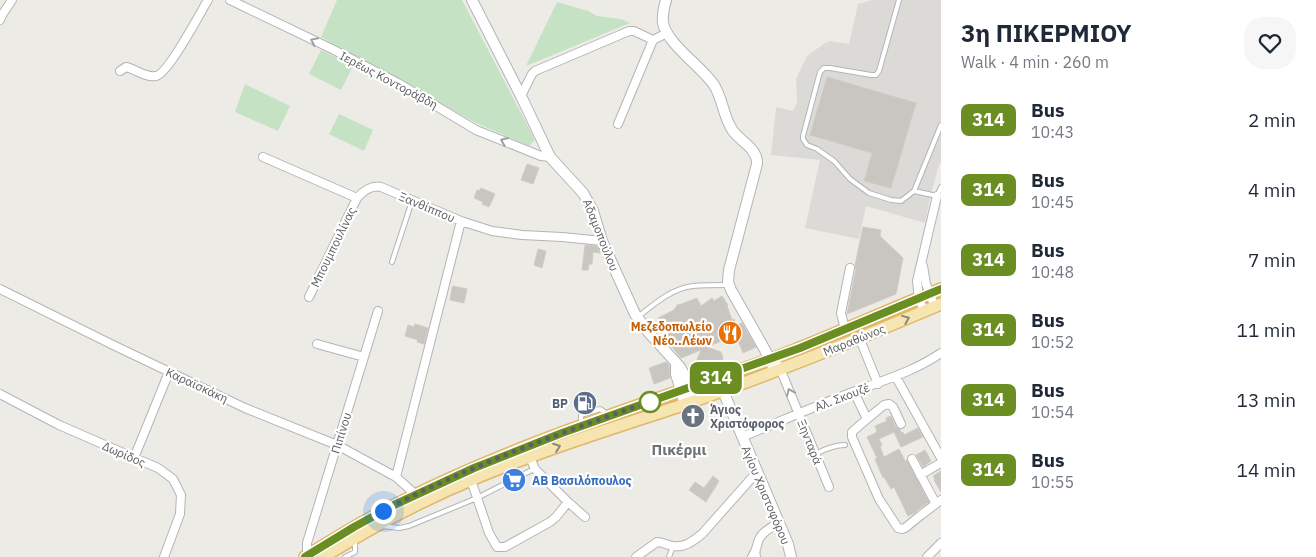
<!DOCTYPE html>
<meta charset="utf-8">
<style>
body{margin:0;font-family:"IBM Plex Sans",sans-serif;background:#f6f6f7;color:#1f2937;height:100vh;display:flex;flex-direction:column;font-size:19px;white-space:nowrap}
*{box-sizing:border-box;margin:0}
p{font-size:16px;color:#747a83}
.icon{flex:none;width:28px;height:28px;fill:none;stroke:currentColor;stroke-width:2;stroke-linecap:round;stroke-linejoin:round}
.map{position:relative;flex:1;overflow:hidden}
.panel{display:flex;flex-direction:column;background:#fff;width:375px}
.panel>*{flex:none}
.badge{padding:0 10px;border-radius:8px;font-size:18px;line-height:32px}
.you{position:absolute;width:25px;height:25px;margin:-12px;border:4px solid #fff;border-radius:50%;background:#1a73e8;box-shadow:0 0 0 8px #1a73e833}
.map>.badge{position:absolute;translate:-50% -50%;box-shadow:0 0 0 2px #fff}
.round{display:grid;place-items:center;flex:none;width:52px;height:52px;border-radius:20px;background:#f6f6f7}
.summary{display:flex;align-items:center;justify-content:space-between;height:85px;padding:0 20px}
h1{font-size:24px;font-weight:700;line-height:38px}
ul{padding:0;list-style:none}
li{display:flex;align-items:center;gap:15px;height:70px;padding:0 20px}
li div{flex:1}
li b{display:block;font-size:19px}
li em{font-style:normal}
li .badge{min-width:55px;font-weight:700;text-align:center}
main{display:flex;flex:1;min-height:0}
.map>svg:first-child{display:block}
</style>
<main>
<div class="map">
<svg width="941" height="557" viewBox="0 0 941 557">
<rect width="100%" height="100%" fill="#edebe5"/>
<path fill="#dcdad7" d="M872 0H941V162L939 165 931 194 925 223 866 206 859 239 805 228 820 160 771 155 776 108 777 107 793 111 797 103 796 79 807 56 825 43 830 41 849 44 858 4Z"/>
<path fill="#c6e2c4" d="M337 0H462L535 140 529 146 476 123 321 37Z
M557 2 588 11 597 16 621 19 630 23 526 66Z
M321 50 353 66 341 90 309 74Z
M245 84 290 106 278 131 235 112Z
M339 114 373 130 364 151 329 134Z"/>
<path fill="#c9c5c1" stroke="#d1ccc3" d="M827 77 916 103 891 188 864 181 872 153 810 135Z
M527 164 539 168 533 184 521 180Z
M481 188 495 194 489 207 482 204 483 202 474 198 477 190 479 191Z
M863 227 881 230 880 236 903 258 896 294 847 314 856 269 855 265Z
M585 245 597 246 600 253 593 252 592 264H589L588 270H582Z
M538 249 546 251 542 268 534 265Z
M453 286 467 289 464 303 450 300 452 288Z
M722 296 728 305 727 306 732 320 734 319 736 325 742 323 756 347 743 353 736 335 707 347 721 352 723 358 721 363 701 370 698 368 696 362 701 350 681 358 664 337 667 336 658 318 674 310 678 304 679 305 697 298 701 306 712 298 714 301Z
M415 324 428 328 424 344 417 342 418 340 405 336 408 325 414 327Z
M666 362 669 365 670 378 654 384 649 368Z
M585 392V394L588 393 594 407 582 411 576 396Z
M698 408 702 418 687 424 683 414Z
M891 416 896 427 900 429 901 433 903 432 904 435 918 428 923 437 901 447 894 432 879 439 882 445 880 446 884 457 899 449 905 461 907 460 929 502 916 511V512L908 516 894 487 891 489 884 477 883 478 875 459 877 458 867 437 877 432 875 426 887 421 886 418Z
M925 450 931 461 923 467 916 455Z
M941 471V492L934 480 935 479 933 476Z
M713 476 719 481 706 502 689 490 695 482 704 488Z"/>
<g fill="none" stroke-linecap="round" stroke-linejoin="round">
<g stroke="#b2b5b8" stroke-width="6">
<path id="lane" d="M899 0 879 71 876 75H871L830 68H824L820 72 803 136V139L807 145 817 149 834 161 850 179 869 193 891 200 901 201 914 191
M941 125 914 191 937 196 941 187
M392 262 412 201
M639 316C655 303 673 288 693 286 705 285 717 285 729 285
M581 424V415L600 409 606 413
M815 454C825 449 834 445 845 445
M382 526 399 528 409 526 477 498 534 469
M757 550 758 557
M345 557 355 552V540
M669 557 673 546"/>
</g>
<g stroke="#b2b5b8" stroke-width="10">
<path id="street" d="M230 0 332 49 398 83 476 130 541 156 550 157
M0 20 2 15 12 0
M120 71 126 67C135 69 146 78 156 76 168 74 200 13 208 0
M521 96 532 74 535 71 629 31H634L653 40 667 33
M618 124 653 40
M263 157 357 198
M923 266 926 284 935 307
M0 289 113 345 245 408 337 445 396 477 416 495
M309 297 357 198C363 191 372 185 381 187L461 221 492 231 522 235 562 237 602 241
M924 311 919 299 917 281 937 196
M845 329 841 313 850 268
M859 337 878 384
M317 344 364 357
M779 366 829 487
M896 377 941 458
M854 392 867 419 852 432V437L879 499 898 528 902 529 905 528 921 515 941 500
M0 394 59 425 158 468 173 479 181 495 180 514 164 557
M867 419 884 405 889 404 893 407 901 424
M742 437C779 422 815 406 853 392 884 380 913 372 941 353
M134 458 169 372
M912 459 936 504
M920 475 941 463
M396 477 461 221
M471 480 489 533 497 547H505L550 522 556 517 568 502 535 469 530 457
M568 502 585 517
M307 556V543L378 311
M636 557 657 542C662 542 667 545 673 546 685 548 693 541 702 534L757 472
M752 557C757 549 756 549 758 542 761 532 771 528 779 522
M927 557 941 543"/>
</g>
<g stroke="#b1b4b8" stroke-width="12">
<path id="secondary" d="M472 0 521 96 550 157 583 193 593 211 602 241 635 314 649 333 680 367 687 380 694 401
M666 0C664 7 662 15 663 23 667 44 702 67 714 85 723 99 723 117 733 131 741 142 758 149 757 164L729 270 728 282 731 290 765 350 775 371
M676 364V374L685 404
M717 377 788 544 791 557"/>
</g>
<g stroke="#e2b668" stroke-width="14">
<path id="primary" d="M305 557C334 539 363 521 393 506 515 443 649 403 777 357 832 336 886 311 941 289
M323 557C373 526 424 499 478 477 543 450 610 429 677 407 766 376 854 341 941 304"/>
</g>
<use href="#lane" stroke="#fff" stroke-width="4"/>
<use href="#street" stroke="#fff" stroke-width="8"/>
<use href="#secondary" stroke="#fff" stroke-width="10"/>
<use href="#primary" stroke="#f6e5b0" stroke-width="11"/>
</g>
<defs><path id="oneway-chevron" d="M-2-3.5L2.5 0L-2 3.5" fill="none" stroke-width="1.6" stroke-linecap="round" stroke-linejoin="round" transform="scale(1.25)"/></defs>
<g stroke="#9da0a1">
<use href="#oneway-chevron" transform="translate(314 41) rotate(-154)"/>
<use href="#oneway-chevron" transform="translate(504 141) rotate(-157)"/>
<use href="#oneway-chevron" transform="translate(790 392) rotate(-113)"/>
</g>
<g stroke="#8a887a">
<use href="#oneway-chevron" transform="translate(906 319) rotate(-22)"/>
<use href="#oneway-chevron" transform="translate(557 447) rotate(-20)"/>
</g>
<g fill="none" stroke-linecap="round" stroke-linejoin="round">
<g stroke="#fff" stroke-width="11">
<path id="line" d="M305 557 354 527 394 505 474 468 562 433 800 348 941 289"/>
</g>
<use href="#line" stroke="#6b8e23" stroke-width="8"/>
<path stroke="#5c6063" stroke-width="5" stroke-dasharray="0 9" d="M383 511C470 465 564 432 657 399L650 402"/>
</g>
<defs>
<g id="restaurant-disc" transform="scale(1.25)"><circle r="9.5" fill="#e8710a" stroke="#fff"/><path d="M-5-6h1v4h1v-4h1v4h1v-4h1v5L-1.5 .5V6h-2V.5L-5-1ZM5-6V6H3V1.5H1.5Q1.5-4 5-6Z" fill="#fff"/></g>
<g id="fuel-disc" transform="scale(1.25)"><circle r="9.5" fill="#5c6f8a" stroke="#fff"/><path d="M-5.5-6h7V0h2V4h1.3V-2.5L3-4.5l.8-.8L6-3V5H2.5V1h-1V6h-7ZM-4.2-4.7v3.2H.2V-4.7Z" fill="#fff"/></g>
<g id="church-disc" transform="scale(1.25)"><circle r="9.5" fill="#6b7280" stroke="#fff"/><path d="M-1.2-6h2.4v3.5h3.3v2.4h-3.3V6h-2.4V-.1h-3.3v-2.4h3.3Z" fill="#fff"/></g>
<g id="supermarket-disc" transform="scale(1.25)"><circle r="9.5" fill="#3f7fe0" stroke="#fff"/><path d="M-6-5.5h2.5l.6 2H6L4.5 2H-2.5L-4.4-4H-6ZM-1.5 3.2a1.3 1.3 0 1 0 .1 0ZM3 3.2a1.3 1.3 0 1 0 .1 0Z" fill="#fff"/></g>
</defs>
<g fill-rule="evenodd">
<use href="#restaurant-disc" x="730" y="333"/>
<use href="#fuel-disc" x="585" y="403"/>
<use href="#church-disc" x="693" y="416"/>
<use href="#supermarket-disc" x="514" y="480"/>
</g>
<circle fill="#fff" stroke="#6b8e23" stroke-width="2.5" cx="650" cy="402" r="10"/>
<g text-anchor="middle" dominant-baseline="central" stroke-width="4.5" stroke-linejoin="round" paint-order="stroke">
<g font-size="12" fill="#5c6063" stroke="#fff">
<text transform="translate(389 80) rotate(28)">Ιερέως Κοντοράβδη</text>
<text transform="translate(427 207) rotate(23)">Ξανθίππου</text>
<text transform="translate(601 235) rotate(68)">Αδαμοπούλου</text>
<text transform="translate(333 247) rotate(-64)">Μπουμπουλίνας</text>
<text transform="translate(854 340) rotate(-22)">Μαραθώνος</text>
<text transform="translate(197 385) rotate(25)">Καραϊσκάκη</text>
<text transform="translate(842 397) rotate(-21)">Αλ. Σκουζέ</text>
<text transform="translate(341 433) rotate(-73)">Πιπίνου</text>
<text transform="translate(810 442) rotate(68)">Ξηνταρά</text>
<text transform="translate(124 454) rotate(24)">Δωρίδος</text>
<text transform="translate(766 495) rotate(67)">Αγίου Χριστοφόρου</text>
</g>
<g font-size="12" font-weight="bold" fill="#c56008" stroke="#fff" text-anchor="end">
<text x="712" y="326">Μεζεδοπωλείο<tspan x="712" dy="14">Νέο..Λέων</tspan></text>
</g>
<g font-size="12" font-weight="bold" fill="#4e5e75" stroke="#fff" text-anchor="end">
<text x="568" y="403">BP</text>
</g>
<g font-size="12" font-weight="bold" fill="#5b616d" stroke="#fff" text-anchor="start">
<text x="710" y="409">Άγιος<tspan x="710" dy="14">Χριστόφορος</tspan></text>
</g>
<g font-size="12" font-weight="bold" fill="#366cbe" stroke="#fff" text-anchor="start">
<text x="532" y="480">ΑΒ Βασιλόπουλος</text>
</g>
<g font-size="15" font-weight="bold" fill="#6d7275" stroke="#fff">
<text x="679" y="449">Πικέρμι</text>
</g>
</g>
</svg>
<div class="you" style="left:383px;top:511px"></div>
<b class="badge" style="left:716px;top:378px;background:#6b8e23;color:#fff">314</b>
</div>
<section class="panel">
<div class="summary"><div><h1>3η ΠΙΚΕΡΜΙΟΥ</h1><p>Walk · 4 min · 260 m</p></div><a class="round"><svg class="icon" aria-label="heart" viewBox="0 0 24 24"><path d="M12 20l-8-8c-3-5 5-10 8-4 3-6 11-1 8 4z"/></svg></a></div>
<ul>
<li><span class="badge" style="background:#6b8e23;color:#fff">314</span><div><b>Bus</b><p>10:43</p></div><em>2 min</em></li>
<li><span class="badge" style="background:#6b8e23;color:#fff">314</span><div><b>Bus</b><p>10:45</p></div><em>4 min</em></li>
<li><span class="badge" style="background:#6b8e23;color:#fff">314</span><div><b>Bus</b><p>10:48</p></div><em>7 min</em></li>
<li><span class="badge" style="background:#6b8e23;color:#fff">314</span><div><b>Bus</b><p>10:52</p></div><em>11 min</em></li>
<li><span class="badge" style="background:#6b8e23;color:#fff">314</span><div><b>Bus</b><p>10:54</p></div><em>13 min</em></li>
<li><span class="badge" style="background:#6b8e23;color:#fff">314</span><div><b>Bus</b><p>10:55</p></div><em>14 min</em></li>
</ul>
</section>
</main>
